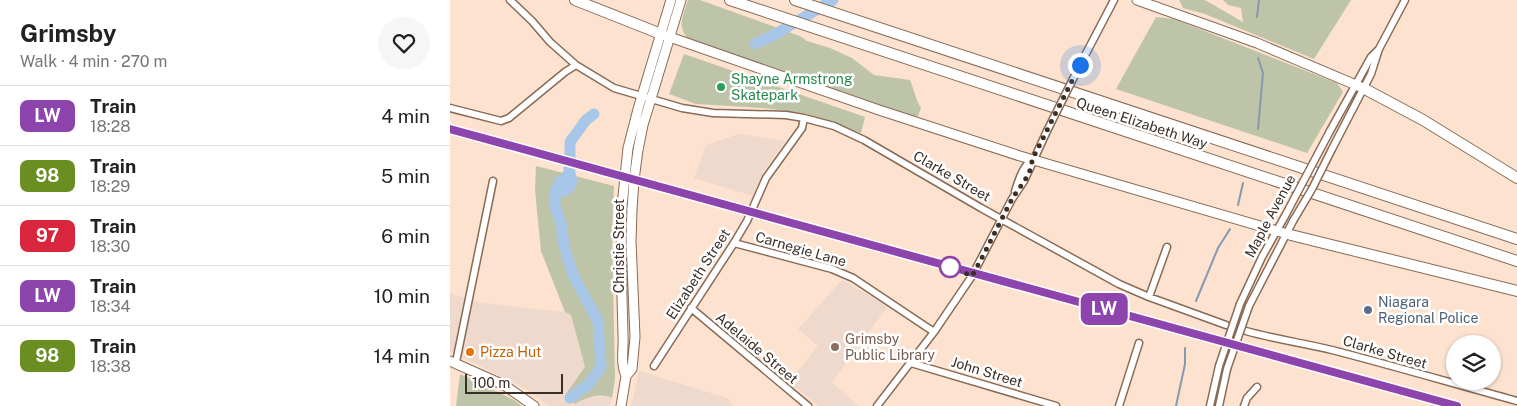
<!DOCTYPE html>
<meta charset="utf-8">
<style>
body{margin:0;font-family:"Public Sans",sans-serif;background:#f6f6f6;color:#222;height:100vh;display:flex;flex-direction:column;font-size:19px;white-space:nowrap}
*{box-sizing:border-box;margin:0}
p{font-size:16px;color:#767676}
.icon{flex:none;width:28px;height:28px;fill:none;stroke:currentColor;stroke-width:2;stroke-linecap:round;stroke-linejoin:round}
.map{position:relative;flex:1;overflow:hidden}
.side{display:flex;flex-direction:column;background:#fff;width:450px}
.side>*{flex:none}
.badge{padding:0 10px;border-radius:8px;font-size:18px;line-height:32px}
.tools{position:absolute;left:996px;top:335px;display:grid;gap:10px}
.tools a{display:grid;place-items:center;width:55px;height:55px;border-radius:50%;background:#fff;box-shadow:0 1px 4px #0004;font-size:25px}
.scale{position:absolute;left:15px;bottom:12px;width:98px;box-sizing:border-box;padding-left:5px;border:2px solid #3b2e25;border-top:0;font-size:14px;line-height:18px;white-space:nowrap;color:#3b2e25;-webkit-text-stroke:4px #fff;paint-order:stroke}
.you{position:absolute;width:25px;height:25px;margin:-12px;border:4px solid #fff;border-radius:50%;background:#1a73e8;box-shadow:0 0 0 8px #1a73e833}
.map>.badge{position:absolute;translate:-50% -50%;box-shadow:0 0 0 2px #fff}
.round{display:grid;place-items:center;flex:none;width:52px;height:52px;border-radius:26px;background:#f6f6f6}
.head{display:flex;align-items:center;justify-content:space-between;height:85px;padding:0 20px}
h1{font-size:24px;font-weight:700;line-height:38px}
ul{padding:0;list-style:none}
li{display:flex;align-items:center;gap:15px;height:60px;padding:0 20px;border-top:1px solid #e0e0e0}
li div{flex:1}
li b{display:block;font-size:19px}
li em{font-style:normal}
li .badge{min-width:55px;font-weight:700;text-align:center}
main{display:flex;flex:1;min-height:0}
.map>svg:first-child{display:block}
</style>
<main>
<section class="side">
<div class="head"><div><h1>Grimsby</h1><p>Walk · 4 min · 270 m</p></div><a class="round"><svg class="icon" aria-label="heart" viewBox="0 0 24 24"><path d="M12 20l-8-8c-3-5 5-10 8-4 3-6 11-1 8 4z"/></svg></a></div>
<ul>
<li><span class="badge" style="background:#8e44ad;color:#fff">LW</span><div><b>Train</b><p>18:28</p></div><em>4 min</em></li>
<li><span class="badge" style="background:#6b8e23;color:#fff">98</span><div><b>Train</b><p>18:29</p></div><em>5 min</em></li>
<li><span class="badge" style="background:#d7263d;color:#fff">97</span><div><b>Train</b><p>18:30</p></div><em>6 min</em></li>
<li><span class="badge" style="background:#8e44ad;color:#fff">LW</span><div><b>Train</b><p>18:34</p></div><em>10 min</em></li>
<li><span class="badge" style="background:#6b8e23;color:#fff">98</span><div><b>Train</b><p>18:38</p></div><em>14 min</em></li>
</ul>
</section>
<div class="map">
<svg width="1067" height="406" viewBox="0 0 1067 406">
<rect width="100%" height="100%" fill="#fce2cf"/>
<path fill="#efd8cc" d="M289 134 335 141 313 172 303 196 244 178 256 145Z
M392 280 438 306 382 382 408 406H369L339 382 368 346 348 329Z
M0 293 27 302 119 313 121 315 135 367 134 398 158 396 162 398 160 406H99L78 390 0 351Z
M189 371 277 398 283 406H181Z"/>
<path fill="#bec4a7" d="M238 0H250L350 36 357 41 380 48 402 58 424 75 460 80C464 90 466 100 471 108L468 116 465 117 238 39C226 25 234 15 238 0Z
M729 0H755L793 22 791 8 778 5 773 0H901L864 59 755 14 733 8Z
M706 17 724 19 887 83 893 92 857 153 666 89Z
M234 54 415 117 411 133 354 113 313 108 246 104 219 94Z
M86 166 164 186 162 232 165 379 162 398C151 392 134 398 125 404L115 395 135 367 121 315 115 312 91 251 85 190Z
M10 374 64 400 72 406H6Z"/>
<g fill="none" stroke-linecap="round" stroke-linejoin="round">
<path stroke="#8799ae" stroke-width="2" d="M807 17 809 0
M808 129 813 73 808 58
M788 205 793 183
M746 301 768 248 780 229
M726 406 735 364V348"/>
<path stroke="#a8c7e8" stroke-width="11" d="M305 44 324 35 383 0
M120 157V142L136 120 144 114
M119 169 122 182 117 190 105 192V207L111 223 114 246 123 275 148 321 151 367 138 385 120 398
M105 192 110 181 114 179 120 172"/>
<g stroke="#886b56" stroke-width="9">
<path id="minor" d="M60 0 82 21 100 42 126 65 164 88 232 108 263 113 336 115 354 118 384 126 414 140 531 208 669 284 699 297 776 325
M630 65 664 0
M0 108 51 121 59 118 115 72 126 65
M880 131 921 57 928 50
M882 149 921 74 929 49 955 0
M565 191C569 180 572 167 582 160
M284 243 382 269 403 278 484 332
M699 297 717 247
M790 304 812 257 835 216
M799 306 843 221
M241 308 358 406
M796 331C824 339 853 343 882 350 944 366 1005 384 1067 401
M6 362 43 181
M461 363 606 406
M204 366 284 243 297 221 316 178 352 128 354 118
M427 406 484 332 522 276 562 199 574 181 597 131
M669 406 689 343
M760 406 769 366
M769 406 777 369
M794 406 797 398 807 387"/>
</g>
<g stroke="#886b56" stroke-width="11">
<path id="major" d="M687 0 807 43 913 88
M211 34 429 110 570 156 841 235
M178 148 188 109 221 0
M188 150 193 125 231 0
M172 206C170 249 172 292 173 335 174 349 170 363 176 376
M0 361 54 385 84 406
M171 406 176 376 182 369 185 337 181 241 182 209"/>
</g>
<g stroke="#886b56" stroke-width="12">
<path id="highway" d="M125 0 211 34
M280 0 1067 261
M345 0 1067 239
M913 88 973 120 1067 178
M841 235 1067 291"/>
</g>
<use href="#minor" stroke="#fff" stroke-width="6"/>
<use href="#major" stroke="#fff" stroke-width="9"/>
<use href="#highway" stroke="#fff" stroke-width="10"/>
<g stroke="#5c4d42" stroke-width="4">
<path id="rail" d="M0 129 1007 406"/>
</g>
<use href="#rail" stroke="#fff" stroke-width="2" stroke-dasharray="5.5" stroke-linecap="butt"/>
<g stroke="#886b56" stroke-width="9" stroke-linecap="butt">
<path id="minor-bridge" d="M597 131 630 65
M835 216 880 131
M843 221 862 189 882 149
M769 366 790 304
M777 369 799 306"/>
</g>
<g stroke="#886b56" stroke-width="11" stroke-linecap="butt">
<path id="major-bridge" d="M172 206 178 148
M182 209 184 180 188 150"/>
</g>
<use href="#minor-bridge" stroke="#fff" stroke-width="6"/>
<use href="#major-bridge" stroke="#fff" stroke-width="9"/>
</g>
<g fill="none" stroke-linecap="round" stroke-linejoin="round">
<g stroke="#fff" stroke-width="11">
<path id="line" d="M0 129 1007 406"/>
</g>
<use href="#line" stroke="#8e44ad" stroke-width="8"/>
<path stroke="#3b2e25" stroke-width="5" stroke-dasharray="0 9" d="M500 267 522 276C536 251 548 226 561 201 568 188 582 175 582 160L630 65"/>
</g>
<circle fill="#2e9e5b" stroke="#fff" stroke-width="2" cx="271" cy="87" r="5"/>
<circle fill="#fff" stroke="#8e44ad" stroke-width="2.5" cx="500" cy="267" r="10"/>
<circle fill="#5c6f8a" stroke="#fff" stroke-width="2" cx="918" cy="310" r="5"/>
<circle fill="#8d6e63" stroke="#fff" stroke-width="2" cx="385" cy="347" r="5"/>
<circle fill="#e8710a" stroke="#fff" stroke-width="2" cx="20" cy="352" r="5"/>
<g text-anchor="middle" dominant-baseline="central" stroke-width="5" stroke-linejoin="round" paint-order="stroke">
<g font-size="14" fill="#27864d" stroke="#fff" text-anchor="start">
<text x="281" y="79">Shayne Armstrong<tspan x="281" dy="16">Skatepark</tspan></text>
</g>
<g font-size="14" fill="#3b2e25" stroke="#fff">
<text transform="translate(692 123) rotate(18)">Queen Elizabeth Way</text>
<text transform="translate(502 176) rotate(30)">Clarke Street</text>
<text transform="translate(820 216) rotate(-62)">Maple Avenue</text>
<text transform="translate(169 246) rotate(-90)">Christie Street</text>
<text transform="translate(351 249) rotate(16)">Carnegie Lane</text>
<text transform="translate(248 274) rotate(-57)">Elizabeth Street</text>
<text transform="translate(307 348) rotate(40)">Adelaide Street</text>
<text transform="translate(935 352) rotate(16)">Clarke Street</text>
<text transform="translate(537 372) rotate(17)">John Street</text>
</g>
<g font-size="14" fill="#4e5e75" stroke="#fff" text-anchor="start">
<text x="928" y="302">Niagara<tspan x="928" dy="16">Regional Police</tspan></text>
</g>
<g font-size="14" fill="#785e54" stroke="#fff" text-anchor="start">
<text x="395" y="339">Grimsby<tspan x="395" dy="16">Public Library</tspan></text>
</g>
<g font-size="14" fill="#c56008" stroke="#fff" text-anchor="start">
<text x="30" y="352">Pizza Hut</text>
</g>
</g>
</svg>
<div class="tools">
<a><svg class="icon" aria-label="layers" viewBox="0 0 24 24"><path d="M12 4l9 5-9 5-9-5zM3 14l9 5 9-5"/></svg></a>
</div>
<div class="scale">100 m</div>
<div class="you" style="left:630px;top:65px"></div>
<b class="badge" style="left:654px;top:309px;background:#8e44ad;color:#fff">LW</b>
</div>
</main>
